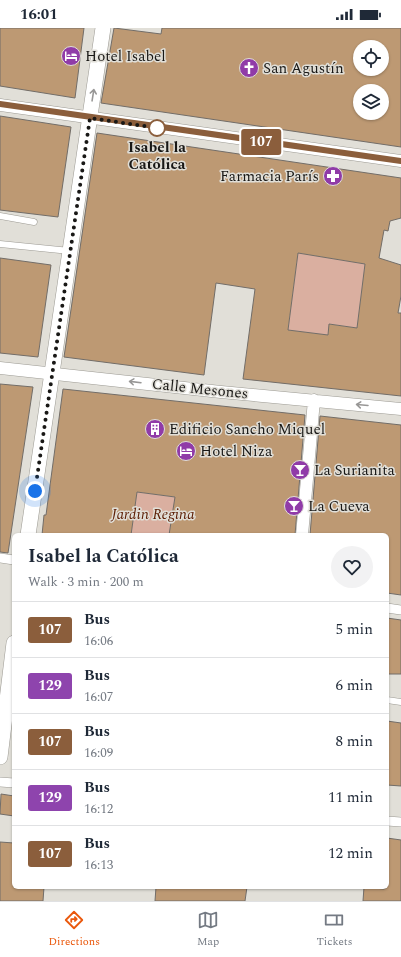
<!DOCTYPE html>
<meta charset="utf-8">
<style>
body{margin:0;font-family:Spectral,serif;background:#f2f2f3;color:#1f2937;height:100vh;display:flex;flex-direction:column;font-size:15px;white-space:nowrap}
*{box-sizing:border-box;margin:0}
p{font-size:13px;color:#747a83}
.icon{flex:none;width:22px;height:22px;fill:none;stroke:currentColor;stroke-width:2;stroke-linecap:round;stroke-linejoin:round}
.map{position:relative;flex:1;overflow:hidden}
.panel{position:absolute;left:12px;top:505px;width:377px;height:356px;display:flex;flex-direction:column;background:#fff;border-radius:6px;box-shadow:0 1px 3px #0004}
.panel>*{flex:none}
.badge{padding:0 8px;border-radius:3px;font-size:14px;line-height:26px}
.controls{position:absolute;left:353px;top:12px;display:grid;gap:8px}
.controls a{display:grid;place-items:center;width:36px;height:36px;border-radius:50%;background:#fff;box-shadow:0 1px 3px #0004;font-size:20px}
.you{position:absolute;width:20px;height:20px;margin:-10px;border:3px solid #fff;border-radius:50%;background:#1a73e8;box-shadow:0 0 0 6px #1a73e833}
.map>.badge{position:absolute;translate:-50% -50%;box-shadow:0 0 0 2px #fff}
.round{display:grid;place-items:center;flex:none;width:42px;height:42px;border-radius:21px;background:#f2f2f3}
.headline{display:flex;align-items:center;justify-content:space-between;height:68px;padding:0 16px}
h1{font-size:19px;font-weight:700;line-height:30px}
ul{padding:0;list-style:none}
li{display:flex;align-items:center;gap:12px;height:56px;padding:0 16px;border-top:1px solid #e0e1e3}
li div{flex:1}
li b{display:block;font-size:15px}
li em{font-style:normal}
li .badge{min-width:44px;font-weight:700;text-align:center}
.status{display:flex;justify-content:space-between;align-items:center;height:28px;padding:0 20px;background:#fff;direction:ltr}
.status svg{height:11px;fill:currentColor}
.tab-bar{display:flex;justify-content:space-around;align-items:center;height:56px;border-top:1px solid #e0e1e3;background:#fff;font-size:11px;color:#747a83}
.tab-bar a{display:grid;justify-items:center;gap:2px}
.tab-bar .active{color:#ea580c}
.map>svg:first-child{display:block}
</style>
<div class="status"><b>16:01</b><svg viewBox="0 0 49 12"><path d="M0 12V9h3v3zM5 12V6h3v6zM10 12V3h3v9zM15 12V0h3v12zM26 1h20v11H26zM47 4h2v5h-2z"/></svg></div>
<div class="map">
<svg width="401" height="873" viewBox="0 0 401 873">
<rect width="100%" height="100%" fill="#e1dfd8"/>
<path fill="#daafa0" d="M298 225 365 236 357 300 330 296 328 307 288 302Z
M137 464 225 476 169 507H131Z"/>
<path fill="#bd9973" stroke="#726d68" fill-rule="evenodd" d="M0 0H84L75 70 0 58Z
M114 0 161 6 162 0H401V119L101 75ZM360 19H382V41H360ZM360 63H382V85H360Z
M0 88 71 99 58 189 0 182Z
M97 105 401 150V190L390 193 388 203 384 202 379 230 401 237V268L398 285H401V368L243 351 255 261 216 255 204 347 64 329ZM298 225 365 236 357 300 329 296 328 307 288 302Z
M0 230 51 237 38 329 0 325Z
M0 356 33 359 8 525 0 524Z
M63 361 305 387 295 507H169L175 469 137 464 131 507H42L44 487H46Z
M320 388 401 397V567L387 565V507H310Z
M387 590 401 592V646H387Z
M387 693 401 695V758L387 757Z
M1 766 14 768V788L0 786Z
M387 810 401 812V873H363L364 859 384 861 387 859Z
M0 814 14 815V859H44L43 873H0Z
M156 859H247L245 873H155Z"/>
<g fill="none" stroke-linecap="round" stroke-linejoin="round">
<g stroke="#9c9a93" stroke-width="7">
<path id="service" d="M0 188 34 194
M0 216 70 223
M387 672 401 674"/>
</g>
<g stroke="#9c9a93" stroke-width="10">
<path id="pedestrian" d="M0 530 14 532
M387 580 401 582
M0 754 14 755
M387 793 401 794"/>
</g>
<g stroke="#9c9a93" stroke-width="13">
<path id="minor" d="M0 77 401 133
M0 340 221 364 401 381
M302 507 314 372"/>
</g>
<g stroke="#9c9a93" stroke-width="16">
<path id="tertiary" d="M28 507 103 0
M0 729 14 615"/>
</g>
<use href="#service" stroke="#fff" stroke-width="6"/>
<use href="#pedestrian" stroke="#fff" stroke-width="9"/>
<use href="#minor" stroke="#fff" stroke-width="12"/>
<use href="#tertiary" stroke="#fff" stroke-width="15"/>
</g>
<defs><path id="oneway-shaft" d="M-6 0H5M1.5-3L5.5 0L1.5 3" fill="none" stroke-width="1.6" stroke-linecap="round" stroke-linejoin="round"/></defs>
<g stroke="#989796">
<use href="#oneway-shaft" transform="translate(93 67) rotate(-81)"/>
<use href="#oneway-shaft" transform="translate(135 354) rotate(-173)"/>
<use href="#oneway-shaft" transform="translate(362 377) rotate(-175)"/>
</g>
<g fill="none" stroke-linecap="round" stroke-linejoin="round">
<g stroke="#fff" stroke-width="9">
<path id="line" d="M0 76 401 133"/>
</g>
<use href="#line" stroke="#8b5e3c" stroke-width="6"/>
<path stroke="#191816" stroke-width="4" stroke-dasharray="0 7.2" d="M35 463 90 90 157 100"/>
</g>
<defs>
<g id="hotel-disc" transform="scale(1)"><circle r="9.5" fill="#903ba8" stroke="#e1dfd8"/><path d="M-6-4.5h1.5V1H6V5H4.5V3h-9V5H-6ZM-4 0a1.8 1.8 0 1 1 3.6 0ZM.5 0V-2.5h3Q6-2.5 6 0Z" fill="#fff"/></g>
<g id="church-disc" transform="scale(1)"><circle r="9.5" fill="#903ba8" stroke="#e1dfd8"/><path d="M-1.2-6h2.4v3.5h3.3v2.4h-3.3V6h-2.4V-.1h-3.3v-2.4h3.3Z" fill="#fff"/></g>
<g id="pharmacy-disc" transform="scale(1)"><circle r="9.5" fill="#903ba8" stroke="#e1dfd8"/><path d="M-2-6h4v4h4v4h-4v4h-4v-4h-4v-4h4Z" fill="#fff"/></g>
<g id="building-disc" transform="scale(1)"><circle r="9.5" fill="#903ba8" stroke="#e1dfd8"/><path d="M-4-6H4V6H1V3H-1V6H-4ZM-2.5-4.3h1.7v1.8h-1.7ZM.8-4.3h1.7v1.8H.8ZM-2.5-1h1.7V.8h-1.7ZM.8-1h1.7V.8H.8Z" fill="#fff"/></g>
<g id="bar-disc" transform="scale(1)"><circle r="9.5" fill="#903ba8" stroke="#e1dfd8"/><path d="M-6-5H6L.8 .8V4.5H3.5V6h-7V4.5H-.8V.8Z" fill="#fff"/></g>
</defs>
<g fill-rule="evenodd">
<use href="#hotel-disc" x="71" y="28"/>
<use href="#church-disc" x="249" y="40"/>
<use href="#pharmacy-disc" x="333" y="148"/>
<use href="#building-disc" x="155" y="401"/>
<use href="#hotel-disc" x="186" y="423"/>
<use href="#bar-disc" x="300" y="442"/>
<use href="#bar-disc" x="294" y="478"/>
</g>
<circle fill="#fff" stroke="#8b5e3c" stroke-width="2" cx="157" cy="100" r="8"/>
<g text-anchor="middle" dominant-baseline="central" stroke-width="3" stroke-linejoin="round" paint-order="stroke">
<g font-size="15" fill="#191816" stroke="#e1dfd8" text-anchor="start">
<text x="85" y="28">Hotel Isabel</text>
<text x="263" y="40">San Agustín</text>
<text x="319" y="148" text-anchor="end">Farmacia París</text>
<text x="169" y="401">Edificio Sancho Miquel</text>
<text x="200" y="423">Hotel Niza</text>
<text x="314" y="442">La Surianita</text>
<text x="308" y="478">La Cueva</text>
</g>
<g font-size="15" font-weight="bold" fill="#191816" stroke="#e1dfd8">
<text x="157" y="119">Isabel la<tspan x="157" dy="17">Católica</tspan></text>
</g>
<g font-size="15" fill="#191816" stroke="#e1dfd8">
<text transform="translate(200 361) rotate(6)">Calle Mesones</text>
</g>
<g font-size="15" font-style="italic" fill="#5e2006" stroke="#e1dfd8">
<text x="153" y="486">Jardin Regina</text>
</g>
</g>
</svg>
<div class="controls">
<a><svg class="icon" aria-label="locate" viewBox="0 0 24 24"><circle cx="12" cy="12" r="6"/><path d="M12 2v4M12 18v4M2 12h4M18 12h4"/></svg></a>
<a><svg class="icon" aria-label="layers" viewBox="0 0 24 24"><path d="M12 4l9 5-9 5-9-5zM3 14l9 5 9-5"/></svg></a>
</div>
<div class="you" style="left:35px;top:463px"></div>
<b class="badge" style="left:261px;top:114px;background:#8b5e3c;color:#fff">107</b>
<section class="panel">
<div class="headline"><div><h1>Isabel la Católica</h1><p>Walk · 3 min · 200 m</p></div><a class="round"><svg class="icon" aria-label="heart" viewBox="0 0 24 24"><path d="M12 20l-8-8c-3-5 5-10 8-4 3-6 11-1 8 4z"/></svg></a></div>
<ul>
<li><span class="badge" style="background:#8b5e3c;color:#fff">107</span><div><b>Bus</b><p>16:06</p></div><em>5 min</em></li>
<li><span class="badge" style="background:#8e44ad;color:#fff">129</span><div><b>Bus</b><p>16:07</p></div><em>6 min</em></li>
<li><span class="badge" style="background:#8b5e3c;color:#fff">107</span><div><b>Bus</b><p>16:09</p></div><em>8 min</em></li>
<li><span class="badge" style="background:#8e44ad;color:#fff">129</span><div><b>Bus</b><p>16:12</p></div><em>11 min</em></li>
<li><span class="badge" style="background:#8b5e3c;color:#fff">107</span><div><b>Bus</b><p>16:13</p></div><em>12 min</em></li>
</ul>
</section>
</div>
<nav class="tab-bar">
<a class="active"><svg class="icon" aria-label="directions" viewBox="0 0 24 24"><path d="M12 3l9 9-9 9-9-9zM9 14v-3h6M13 9l2 2-2 2"/></svg>Directions</a>
<a><svg class="icon" aria-label="map" viewBox="0 0 24 24"><path d="M3 6l6-2 6 2 6-2v14l-6 2-6-2-6 2zM9 4v14M15 6v14"/></svg>Map</a>
<a><svg class="icon" aria-label="tickets" viewBox="0 0 24 24"><path d="M3 7h18v10H3zM15 7v10"/></svg>Tickets</a>
</nav>
